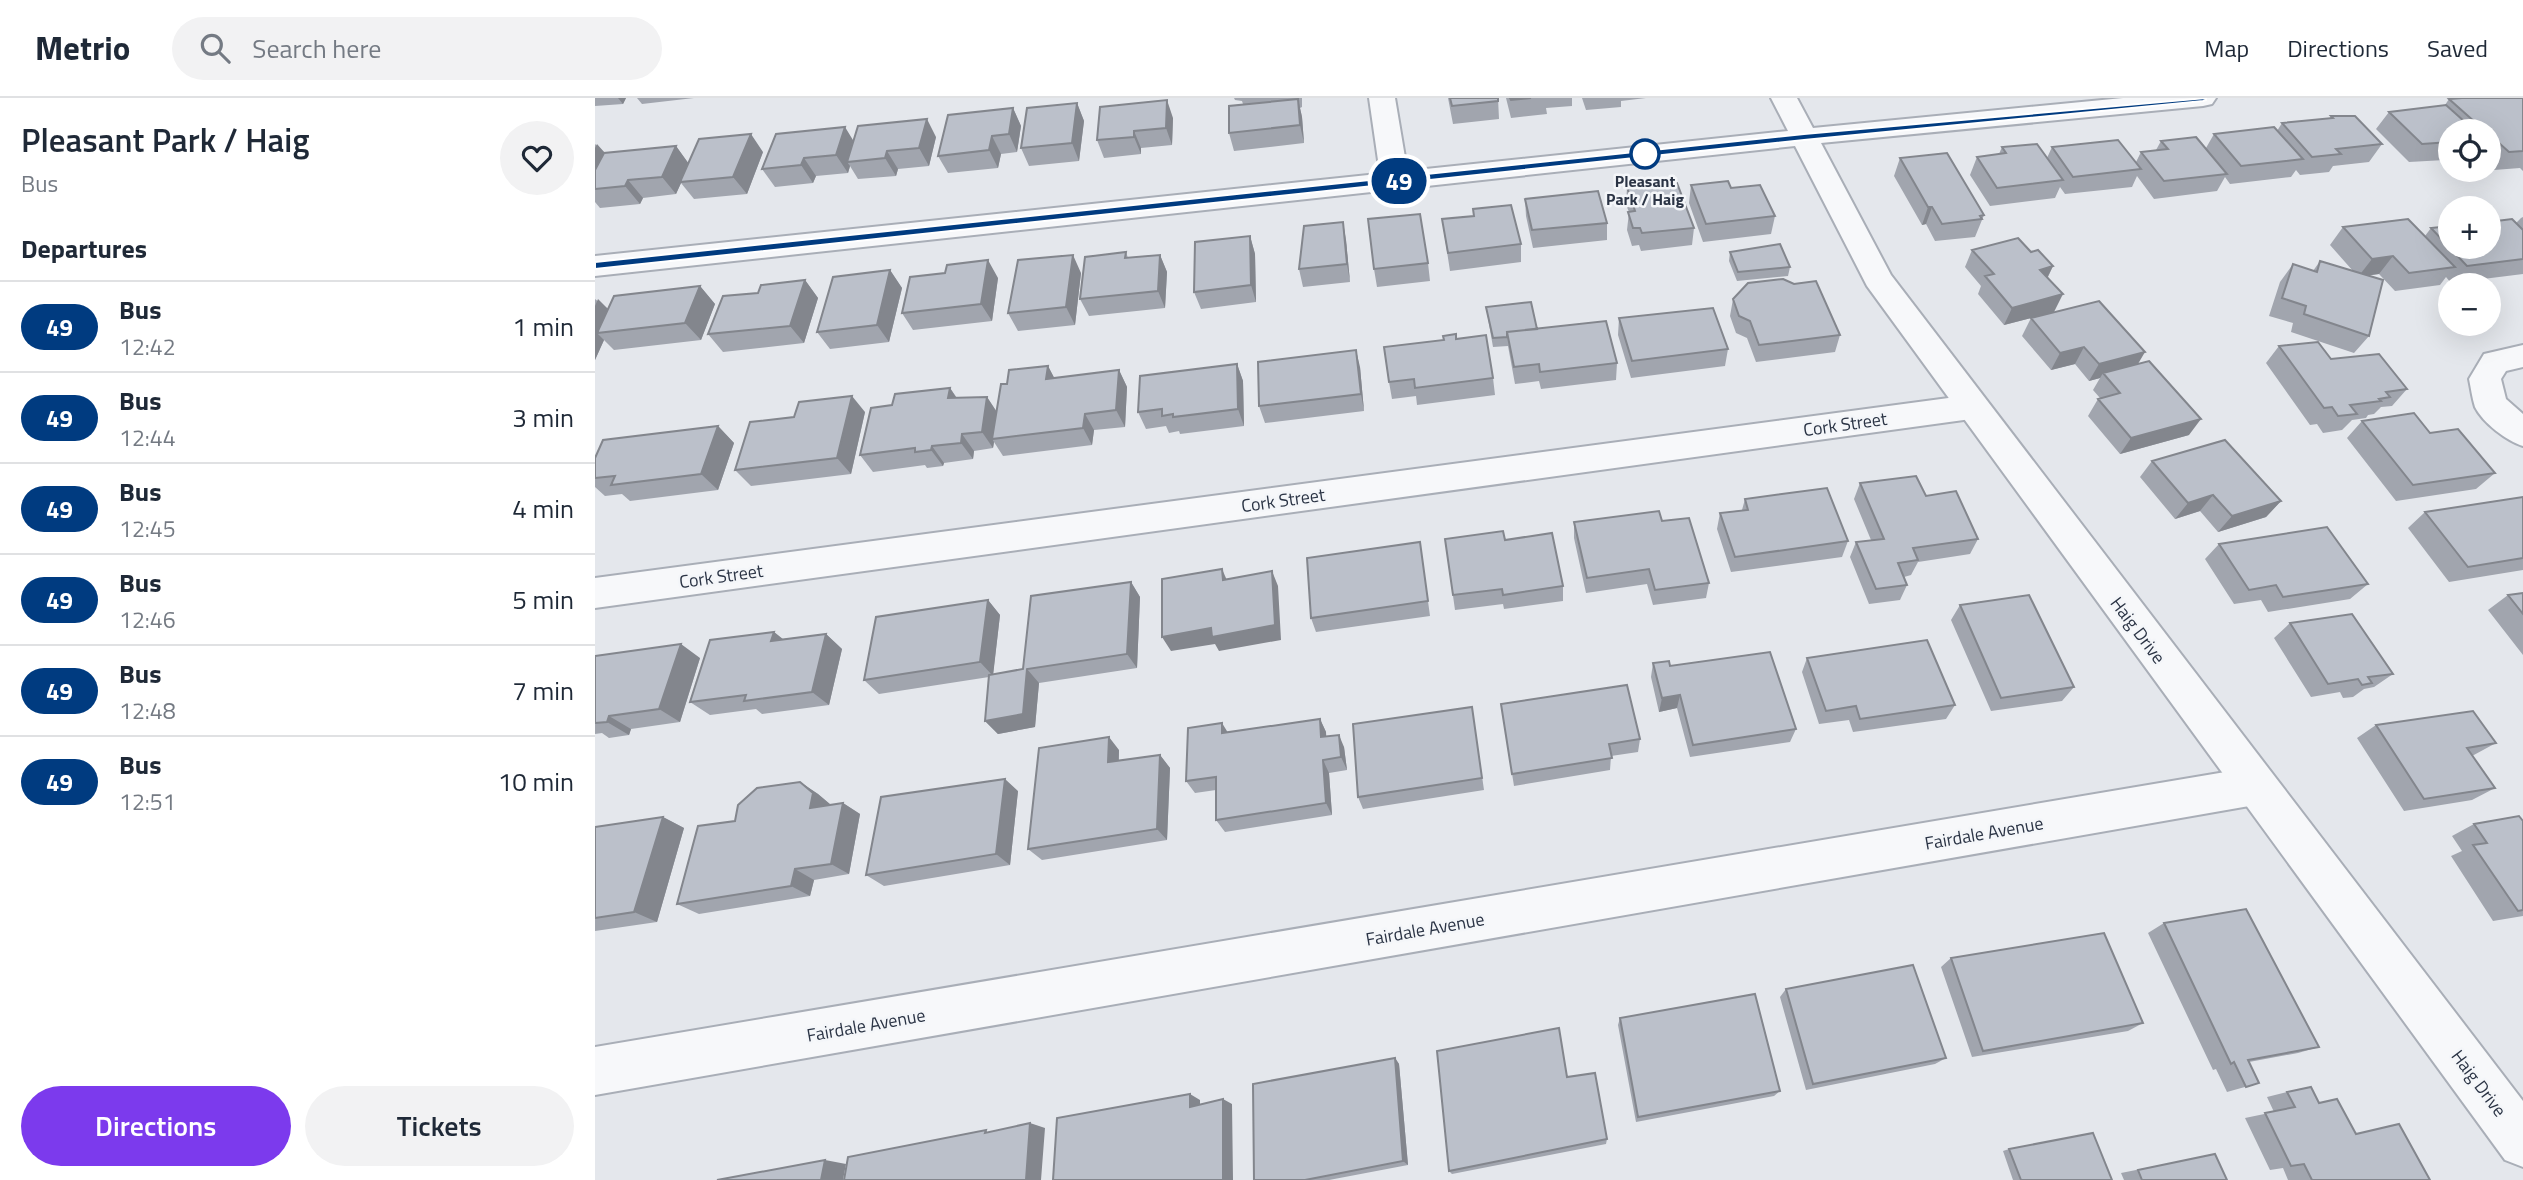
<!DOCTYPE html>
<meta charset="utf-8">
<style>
body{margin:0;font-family:"Titillium Web",sans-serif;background:#f2f2f3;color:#1f2937;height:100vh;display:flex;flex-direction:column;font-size:26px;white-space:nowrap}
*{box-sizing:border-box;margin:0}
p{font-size:23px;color:#747a83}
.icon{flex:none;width:38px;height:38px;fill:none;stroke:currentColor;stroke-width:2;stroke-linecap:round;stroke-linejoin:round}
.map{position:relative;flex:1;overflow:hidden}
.details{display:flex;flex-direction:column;background:#fff;width:595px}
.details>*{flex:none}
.badge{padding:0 14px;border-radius:23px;font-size:24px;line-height:46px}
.fabs{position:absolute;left:1843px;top:21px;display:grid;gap:14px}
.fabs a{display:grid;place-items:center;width:63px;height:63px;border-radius:50%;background:#fff;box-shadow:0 7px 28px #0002;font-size:35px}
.map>.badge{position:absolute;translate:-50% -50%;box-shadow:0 0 0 4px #fff}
h2{padding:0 21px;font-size:26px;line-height:63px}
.round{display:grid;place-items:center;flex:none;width:74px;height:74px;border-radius:37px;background:#f2f2f3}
.head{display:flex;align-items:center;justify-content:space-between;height:119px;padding:0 21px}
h1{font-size:33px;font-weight:600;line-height:52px}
.action{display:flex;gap:14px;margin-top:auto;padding:14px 21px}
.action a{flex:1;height:80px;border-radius:42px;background:#7c3aed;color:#fff;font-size:28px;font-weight:600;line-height:80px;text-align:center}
.action a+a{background:#f2f2f3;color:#1f2937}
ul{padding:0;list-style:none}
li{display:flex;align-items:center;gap:21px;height:91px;padding:0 21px;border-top:2px solid #e0e1e3}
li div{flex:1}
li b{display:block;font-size:26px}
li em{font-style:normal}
li .badge{min-width:77px;font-weight:700;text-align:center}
header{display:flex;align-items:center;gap:42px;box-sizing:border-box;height:98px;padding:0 35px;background:#fff;border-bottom:2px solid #e0e1e3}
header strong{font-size:33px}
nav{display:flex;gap:38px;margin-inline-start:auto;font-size:24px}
.search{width:490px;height:63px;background:#f2f2f3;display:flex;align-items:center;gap:18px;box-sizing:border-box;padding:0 24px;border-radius:38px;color:#747a83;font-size:26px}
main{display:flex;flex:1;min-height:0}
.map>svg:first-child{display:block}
</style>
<header>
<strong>Metrio</strong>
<div class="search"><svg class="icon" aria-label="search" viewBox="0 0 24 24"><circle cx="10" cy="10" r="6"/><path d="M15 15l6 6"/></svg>Search here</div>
<nav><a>Map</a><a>Directions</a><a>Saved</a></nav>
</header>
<main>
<section class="details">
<div class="head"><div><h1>Pleasant Park / Haig</h1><p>Bus</p></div><a class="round"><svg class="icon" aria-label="heart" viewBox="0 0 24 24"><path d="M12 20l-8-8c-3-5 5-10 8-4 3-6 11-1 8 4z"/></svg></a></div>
<h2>Departures</h2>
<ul>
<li><span class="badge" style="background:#003b80;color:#fff">49</span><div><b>Bus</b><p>12:42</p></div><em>1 min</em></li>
<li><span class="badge" style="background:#003b80;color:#fff">49</span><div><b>Bus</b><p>12:44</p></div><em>3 min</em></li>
<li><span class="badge" style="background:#003b80;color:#fff">49</span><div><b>Bus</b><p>12:45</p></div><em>4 min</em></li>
<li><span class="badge" style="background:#003b80;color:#fff">49</span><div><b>Bus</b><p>12:46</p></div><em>5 min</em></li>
<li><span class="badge" style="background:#003b80;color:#fff">49</span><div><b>Bus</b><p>12:48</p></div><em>7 min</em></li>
<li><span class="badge" style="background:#003b80;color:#fff">49</span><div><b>Bus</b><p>12:51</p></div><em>10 min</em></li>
</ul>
<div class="action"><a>Directions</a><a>Tickets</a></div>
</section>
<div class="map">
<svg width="1928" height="1082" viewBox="0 0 1928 1082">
<rect width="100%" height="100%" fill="#e4e7ec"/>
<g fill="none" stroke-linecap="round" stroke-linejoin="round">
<g stroke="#a9aeb7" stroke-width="4">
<path id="minor" d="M774 0H800L814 83 810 89 800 92 790 89 786 83Z
M1928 247V269L1911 273 1906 281 1911 301 1928 316V348C1912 343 1888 325 1880 309 1877 300 1876 290 1874 281L1889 256Z
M1376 297 1388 300 1393 309 1388 318 1376 321 0 510V480Z
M1660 669 1675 674 1681 688 1675 702 1660 707 0 997V949Z"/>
</g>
<g stroke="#a9aeb7" stroke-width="4">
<path id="tertiary" d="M1176 0H1202L1218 30 1528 0H1621L1617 6 1608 8 1226 45 1296 177 1928 1003V1069L1910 1062 1272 188 1200 48 0 178V158L1193 33Z"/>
</g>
<use href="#minor" fill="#f7f8fa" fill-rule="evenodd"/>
<use href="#tertiary" fill="#f7f8fa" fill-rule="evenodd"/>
</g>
<path fill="#a1a5ae" d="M0 0H31L28 6 0 8Z
M42 0H99L47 6Z
M639 0H707V9L705 10 707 19 709 45 639 53 634 35 648 6 647 3 640 2Z
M853 0H903L904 21 858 26Z
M911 0H977V8L951 10 952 16 916 20Z
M987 0H1051L1026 3V9L991 12Z
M1928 0V73L1925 70 1899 72 1894 67V33H1855V67L1850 62 1814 64 1781 31 1794 14 1850 7 1854 1Z
M482 5 489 23 484 63 434 68 426 50Z
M418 10 426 28 422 54 406 56 403 70 353 75 343 58Z
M1736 18 1787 46 1774 64 1738 68 1734 74 1705 77 1701 72 1696 79 1635 86 1630 79 1622 93 1559 101 1542 78 1537 89 1470 96 1465 89 1460 100 1395 108 1375 77 1382 59 1404 56 1407 49 1452 60 1457 49 1541 64 1546 54 1561 52 1566 43 1611 50 1619 36 1682 33 1687 25 1735 20Z
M578 20 577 47 546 50V56L509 60 502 42Z
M341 39 334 68 303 71 301 78 263 81 255 68 253 75 221 78 218 85 180 89 167 71 258 43Z
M0 46 10 55 81 48 93 65 168 54 152 96 99 101 86 85 81 96 48 100 45 106 5 110 0 104Z
M1305 60 1389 117 1380 139 1340 143 1331 126 1327 127 1299 78Z
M1034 86 1049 88 1099 130 1097 147 1046 153 1044 147 1037 148 1032 132 1034 114 1031 107 1032 89H1034Z
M1096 87 1136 90 1180 118 1176 136 1108 144 1094 105Z
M930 101 1012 125V142L938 150 931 118Z
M878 111 926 146V164L855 173 847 121 878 118Z
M1928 119V176L1856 185 1851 179 1845 187 1800 193 1784 176 1772 177 1774 238 1759 255 1696 234 1698 225 1674 218 1685 184 1698 166 1718 173 1725 163 1758 173 1735 147 1748 129 1830 138 1836 130 1921 125 1926 120Z
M655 138 660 156 661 204 606 211 599 194Z
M751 142 755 184 708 189 704 171Z
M1377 152 1436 154 1458 168 1453 179 1459 214 1409 227 1383 196 1386 188 1370 169Z
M531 154 533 160 565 157 572 174 570 210 494 218 485 201Z
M1135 154 1195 169 1193 178 1142 183 1134 163Z
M833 165 835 183 782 189 779 171Z
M295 172 307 190 294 244 235 251 222 234Z
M486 175 480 227 423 233 413 215Z
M403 180 397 223 318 232 307 215Z
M210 182 223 200 209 245 128 254 113 236Z
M105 188 120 206 106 242 19 252 9 242 0 262V201L13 211Z
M1138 201 1245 237 1240 254 1161 264 1152 240 1141 235 1135 218Z
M891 209 1022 265 1021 282 946 291 944 283 920 286 913 248 898 249Z
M1024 220 1133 251 1130 268 1036 280 1023 237Z
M1436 220 1543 266 1594 337 1525 356 1493 318 1503 301 1505 300 1498 292 1505 280 1494 283 1480 266 1456 272 1427 238Z
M861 241 898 280 900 297 822 307 821 298 797 301 794 284 849 242Z
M1684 248 1736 261 1812 291 1797 308 1786 309 1779 316 1773 317 1771 320 1757 322 1747 332 1728 335 1722 326 1715 327 1671 265Z
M642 266 648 283 649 328 585 336 584 333 574 335 571 328 551 331 543 314Z
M453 268 459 280 524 272 532 289 530 329 499 332 497 347 408 358 399 344 398 350 379 353 378 361 349 365 348 368 332 370 330 367 278 374 265 357 297 307 355 290 362 300 392 299 402 314 412 286Z
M765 269 769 313 670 325 664 308Z
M270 314 256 376 156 388 140 372Z
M1767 323 1835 335 1900 375 1881 391 1801 403 1752 340Z
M123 328 139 345 123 392 35 403 27 396 10 398 0 389V360Z
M1557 363 1686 403 1671 419 1623 434 1605 413 1580 421 1545 379Z
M1265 385 1331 398 1383 441 1375 456 1323 464 1316 477 1309 479 1312 487 1305 502 1274 506 1255 459 1261 444 1276 442 1259 401Z
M1928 399V472L1854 484 1813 430 1830 414Z
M1150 401 1253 443 1247 459 1136 474 1122 431 1125 415 1147 412Z
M1067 423 1114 485 1111 500 1058 507 1052 486 991 495 979 440V424Z
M850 441 910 442 968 488V503L909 511 908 506 860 512Z
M1624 446 1773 486 1755 501 1673 514 1666 502 1639 506 1610 461Z
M827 459 835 518 721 534 716 520Z
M536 484 545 499 542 570 444 585 440 629 403 636 390 623 394 579 284 596 269 582 393 502 405 517 398 576 428 571Z
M1928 495V557L1893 512 1913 497Z
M1365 507 1479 589 1467 603 1396 613 1356 522Z
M1695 525 1798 576 1779 589 1769 591 1758 599 1748 600 1745 594 1716 599 1679 540Z
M179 534 188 541 231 536 247 551 234 607 167 616 161 611 115 617 95 604Z
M0 558 105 560 85 624 36 631 34 637 14 640 7 635 0 636Z
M1212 560 1360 607 1351 621 1258 634 1254 622 1224 626 1207 574Z
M1058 565 1075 568 1201 631 1195 644 1095 659 1082 610 1064 614 1056 579Z
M906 606 1045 641 1043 654 1016 658 1015 672 919 688Z
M877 609 889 692 768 711 763 699Z
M725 621 731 634V638L749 649 752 672 734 675 737 717 630 734 621 722V692L600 695 591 683 633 634Z
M1781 627 1901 645 1877 658 1900 690 1877 702 1809 713 1762 640Z
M524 652V663L565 657 575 670 572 742 447 762 433 751Z
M205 684 223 696 236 707 248 705 265 716 254 776 219 782 215 798 104 816 82 806 140 723Z
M423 693 415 767 289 788 271 777Z
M68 719 89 730 62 824 0 833V729Z
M1928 723V818L1898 823 1856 758 1867 753 1857 738 1879 726Z
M1569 825 1724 949 1703 955 1654 964 1664 985 1632 994 1621 971 1618 972 1553 835Z
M1356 860 1548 925 1533 933 1377 959 1346 869Z
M1191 891 1351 960 1340 966 1211 992 1185 899Z
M1025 920 1185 993 1179 998 1041 1024 1023 927Z
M800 960 804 966 813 1067 734 1082H659Z
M972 979 1012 1041 1011 1046 857 1076 854 1073Z
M1692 994 1724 1005 1760 1036 1835 1082H1693L1688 1070 1675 1072 1650 1020 1679 1014 1672 999Z
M1414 1051 1517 1082H1418L1408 1053Z
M1601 1060 1632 1082H1529L1526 1075Z"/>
<path fill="#83868d" d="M23 0H31L28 6Z
M703 1 707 19 709 45 705 27Z
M572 2 578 20 577 47 571 30Z
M482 5 489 23 484 63 477 45Z
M418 10 426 28 422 54 414 36Z
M332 21 341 39 334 68 324 50Z
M250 29 261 47 252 64 255 68 253 75 241 57Z
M539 33 546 50V56L539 39Z
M156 36 168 54 152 96 138 79Z
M397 38 406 56 403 70 394 52Z
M2 46 17 63 0 91V50Z
M81 48 94 66 85 84 86 85 81 96 67 79Z
M292 53 303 71 301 78 290 60Z
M209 60 221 78 218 85 206 67Z
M33 82 48 100 45 106 30 88Z
M1333 109H1337L1331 126 1327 127Z
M748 124 751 142 755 184 752 166Z
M655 138 660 156 661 204 656 187Z
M478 157 486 175 480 227 471 209Z
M565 157 572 174 570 210 563 193Z
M1798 158 1784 176 1763 179 1777 161Z
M393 162 403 180 397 223 386 206Z
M1458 168 1449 186 1445 172Z
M295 172 307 190 294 244 282 227Z
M210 182 223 200 209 245 195 228Z
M105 188 120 206 106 242 90 225Z
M1468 196 1459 214 1409 227 1417 210Z
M3 201 20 218 2 235 9 242 0 262V208Z
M1489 249 1480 266 1456 272 1465 255Z
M761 252 765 269 769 313 766 296Z
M1550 254 1540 271 1508 275 1505 280 1494 283 1504 266Z
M642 266 648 283 649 328 643 311Z
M453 268 462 285 451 281Z
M524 272 532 289 530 329 521 312Z
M355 290 366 307 353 300Z
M257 298 270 314 256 376 242 360Z
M392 299 403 316 397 341 399 344 398 350 387 334Z
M490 316 499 332 497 347 488 330Z
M1606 321 1594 337 1525 356 1536 340Z
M123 328 139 345 123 392 106 376Z
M367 336 379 353 378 361 366 345Z
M337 348 349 365 348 368 336 352Z
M1618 397 1605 413 1580 421 1593 405Z
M1686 403 1671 419 1623 434 1637 418Z
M627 471 634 487 628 482Z
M677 473 683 488 686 542 624 553 620 546 576 553 567 539Z
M536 484 545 499 542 570 532 556Z
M393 502 405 517 398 578 385 564Z
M179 534 196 548 176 543Z
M231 536 247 551 234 607 217 594Z
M86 546 105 560 85 624 64 611Z
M432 571 444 585 440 629 403 636 390 623Z
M1085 597 1082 610 1064 614 1067 600Z
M14 618 36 631 34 637 12 624Z
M725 621 731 634 732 652 726 639Z
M627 625 635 638 627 635Z
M744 637 749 649 752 672 746 659Z
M514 639 524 652 523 677 513 664Z
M565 657 575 670 572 742 562 731Z
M728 662 734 675 737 717 731 705Z
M410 681 423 693 415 767 401 756Z
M205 684 223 696 236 707 215 710Z
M248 705 265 716 254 776 236 766Z
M68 719 89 730 62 824 39 814Z
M200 771 219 782 215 798 196 788Z
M800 960 804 966 813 1067 808 1063Z
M595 996 605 1002V1014L595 1009Z
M628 1001 637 1006 638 1082H628Z
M435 1025 450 1030 446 1082H431Z
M230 1062 251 1066 248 1082H226Z"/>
<path fill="#bbc0ca" stroke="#83868d" stroke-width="2" d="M855 0H903V3L857 8Z
M915 0H936L916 2Z
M1867 0H1928V53L1914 54 1894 36V33H1890L1854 1Z
M703 1 705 27 634 35V8Z
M572 2 571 30 539 33V39L502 42 505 9Z
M482 5 477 45 426 50 432 10Z
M1851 7 1880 33H1855V44L1827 46 1794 14Z
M418 10 414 36 397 38 394 52 343 58 353 17Z
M1736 18H1760L1787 46 1741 51 1746 56 1717 59 1687 25 1738 20Z
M332 21 324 50 292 53 290 60 252 64 263 28Z
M250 29 241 57 209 60 206 67 167 71 181 36Z
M1679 29 1708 61 1646 68 1619 36Z
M156 36 138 79 85 84 104 41Z
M1601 39 1632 76 1569 83 1546 54 1573 51 1566 43Z
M1523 42 1546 71 1478 79 1457 49Z
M1442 46 1468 82 1402 90 1382 59 1411 55 1407 49Z
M81 48 67 79 33 82 30 88 0 91V72L9 55Z
M1352 55 1389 117 1385 118 1387 121 1347 126 1337 109H1333L1305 60Z
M1133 83 1136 90 1165 87 1180 118 1111 126 1096 87Z
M1048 85 1049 88 1082 85 1099 130 1047 135 1045 130H1038L1033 114 1040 113 1032 89H1035L1034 86Z
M1003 93 1012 125 937 132 930 101Z
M916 107 926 146 853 155 847 121 879 118 878 111Z
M825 116 833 165 779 171 773 121Z
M1813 121 1860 169 1814 175 1798 158 1777 161 1748 129Z
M1917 121 1928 132V161L1872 168 1836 130 1855 128V149H1894V124Z
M748 124 752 166 704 171 709 128Z
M655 138 656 187 599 194 600 144Z
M1423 140 1436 154 1443 152 1458 168 1445 172 1468 196 1417 210 1390 178 1399 176 1377 152Z
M1185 146 1195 169 1143 174 1135 154Z
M531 154 530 160 565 157 563 193 485 201 490 159Z
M478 157 471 209 413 215 423 162Z
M393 162 386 206 307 215 315 179 350 175 352 167Z
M1725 163 1788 182 1774 238 1709 216 1711 208 1687 200 1698 166 1722 174Z
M295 172 282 227 222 234 238 179Z
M1188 181 1199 186 1221 183 1245 237 1164 247 1155 223 1144 218 1138 201 1153 185Z
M210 182 195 228 113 236 128 198 163 195 166 187Z
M105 188 90 225 2 235 19 198Z
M1504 203 1550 254 1504 266 1489 249 1465 255 1436 220Z
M936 204 942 231 912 234V239L898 240 891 209Z
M1118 210 1133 251 1037 263 1024 220Z
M1011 223 1022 265 945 274 944 266 919 269 912 234Z
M861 236V241L891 237 898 280 820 290 819 281 794 284 789 249 849 242 848 238Z
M1723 244 1736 261 1784 256 1812 291 1791 294 1795 299 1784 301 1786 303 1755 307 1762 316 1743 318 1737 309 1729 310 1684 248Z
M761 252 766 296 664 308 663 264Z
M1554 263 1606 321 1536 340 1503 301 1525 295 1508 275Z
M642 266 643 311 578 319V316L567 318V311L543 314 545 278Z
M453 268 451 281 524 272 521 312 490 316 488 330 397 341 406 286H412L414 272Z
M355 290 353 300 392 299 387 334 367 336 366 345 337 348 336 352 320 354V350L265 357 276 310 297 307 300 296Z
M257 298 242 360 140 372 155 324 199 319 204 304Z
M1819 315 1835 335 1863 331 1900 375 1818 387 1767 323Z
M123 328 106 376 16 387 20 378 0 380V360L8 342Z
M1630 342 1686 403 1637 418 1618 397 1593 405 1557 363Z
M1321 378 1331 398 1361 393 1383 441 1318 450 1323 462 1303 465 1312 487 1281 491 1261 444 1289 441 1265 385Z
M1232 390 1253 443 1140 459 1125 415 1153 412 1150 401Z
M1928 399V460L1873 469 1830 414Z
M1064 413 1067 423 1094 420 1114 485 1060 492 1054 471 992 480 979 424Z
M1732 429 1773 486 1688 499 1681 487 1654 492 1624 446Z
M908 433 910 442 957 435 968 488 908 497 907 491 858 497 850 441Z
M825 444 833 503 716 520 712 460Z
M627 471 628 482 677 473 680 527 617 539 616 530 567 539V481Z
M536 484 532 556 432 571 428 616 390 623 394 577 428 571 436 498Z
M1928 495V516L1913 497Z
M1434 497 1479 589 1406 600 1365 507Z
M393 502 385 564 269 582 281 519Z
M1757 516 1798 576 1773 579 1777 585 1767 587 1763 581 1733 586 1695 525Z
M179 534 176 543 231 536 217 594 149 603 151 597 95 604 115 542Z
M1332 542 1360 607 1265 621 1261 608 1231 613 1212 560Z
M86 546 64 611 14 618 12 624 0 625V558Z
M1175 554 1201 631 1098 647 1085 597 1067 600 1058 565 1074 563 1075 568Z
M1032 587 1045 641 1014 646 1017 660 917 676 906 606Z
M877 609 887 680 763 699 758 626Z
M1878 613 1901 645 1872 650 1900 690 1829 701 1781 627Z
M725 621 726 639 744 637 746 659 728 662 731 705 621 722V679L591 683 593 630 627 625V635Z
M514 639 513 664 565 657 562 731 433 751 444 650Z
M410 681 401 756 271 777 286 699Z
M205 684 218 695 215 710 248 705 236 766 200 771 196 788 82 806 103 728 140 723 143 707 162 690Z
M1924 718 1928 723V812L1923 813 1878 747 1892 745 1879 726Z
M68 719 39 814 0 820V729Z
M1651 811 1724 949 1653 962 1664 985 1651 989 1639 964 1636 966 1569 825Z
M1509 835 1548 925 1388 953 1356 860Z
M1318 867 1351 960 1218 986 1191 891Z
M1160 896 1185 993 1043 1019 1025 920Z
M964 930 972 979 1000 975 1012 1041 854 1073 842 953Z
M800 960 808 1063 710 1082H659L658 986Z
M1716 989 1724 1005 1742 1001 1761 1036 1804 1026 1835 1082H1717L1709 1066 1696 1068 1670 1015 1700 1009 1692 994Z
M595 996V1009L628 1001V1082H458L462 1020Z
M435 1025 431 1082H249L253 1059 391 1032 390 1035Z
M1498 1035 1517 1082H1426L1414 1051Z
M1620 1056 1632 1082H1547L1543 1072Z
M230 1062 226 1082H122Z"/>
<path fill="#003b80" stroke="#fff" stroke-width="2" d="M1608 3 1209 42 0 171V164L1209 36 1611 0V2Z"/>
<circle fill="#fff" stroke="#003b80" stroke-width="3.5" cx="1050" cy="56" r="14"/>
<g text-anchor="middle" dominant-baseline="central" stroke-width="5" stroke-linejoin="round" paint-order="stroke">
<g font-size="16" font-weight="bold" fill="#2b3445" stroke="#f4f6f9">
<text x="1050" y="83">Pleasant<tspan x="1050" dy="18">Park / Haig</tspan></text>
</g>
<g font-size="18" fill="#2b3445" stroke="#f4f6f9">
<text transform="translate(1250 326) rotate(-8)">Cork Street</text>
<text transform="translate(688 402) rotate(-8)">Cork Street</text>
<text transform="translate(126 478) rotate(-8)">Cork Street</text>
<text transform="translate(1543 532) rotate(53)">Haig Drive</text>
<text transform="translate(1389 735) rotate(-10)">Fairdale Avenue</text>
<text transform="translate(830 831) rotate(-10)">Fairdale Avenue</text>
<text transform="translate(271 927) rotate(-10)">Fairdale Avenue</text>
<text transform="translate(1884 985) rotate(53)">Haig Drive</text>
</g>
</g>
</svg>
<div class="fabs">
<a><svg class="icon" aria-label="locate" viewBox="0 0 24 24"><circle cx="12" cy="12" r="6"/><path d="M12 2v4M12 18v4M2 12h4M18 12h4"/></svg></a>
<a>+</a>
<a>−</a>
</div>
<b class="badge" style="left:804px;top:83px;background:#003b80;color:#fff">49</b>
</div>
</main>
